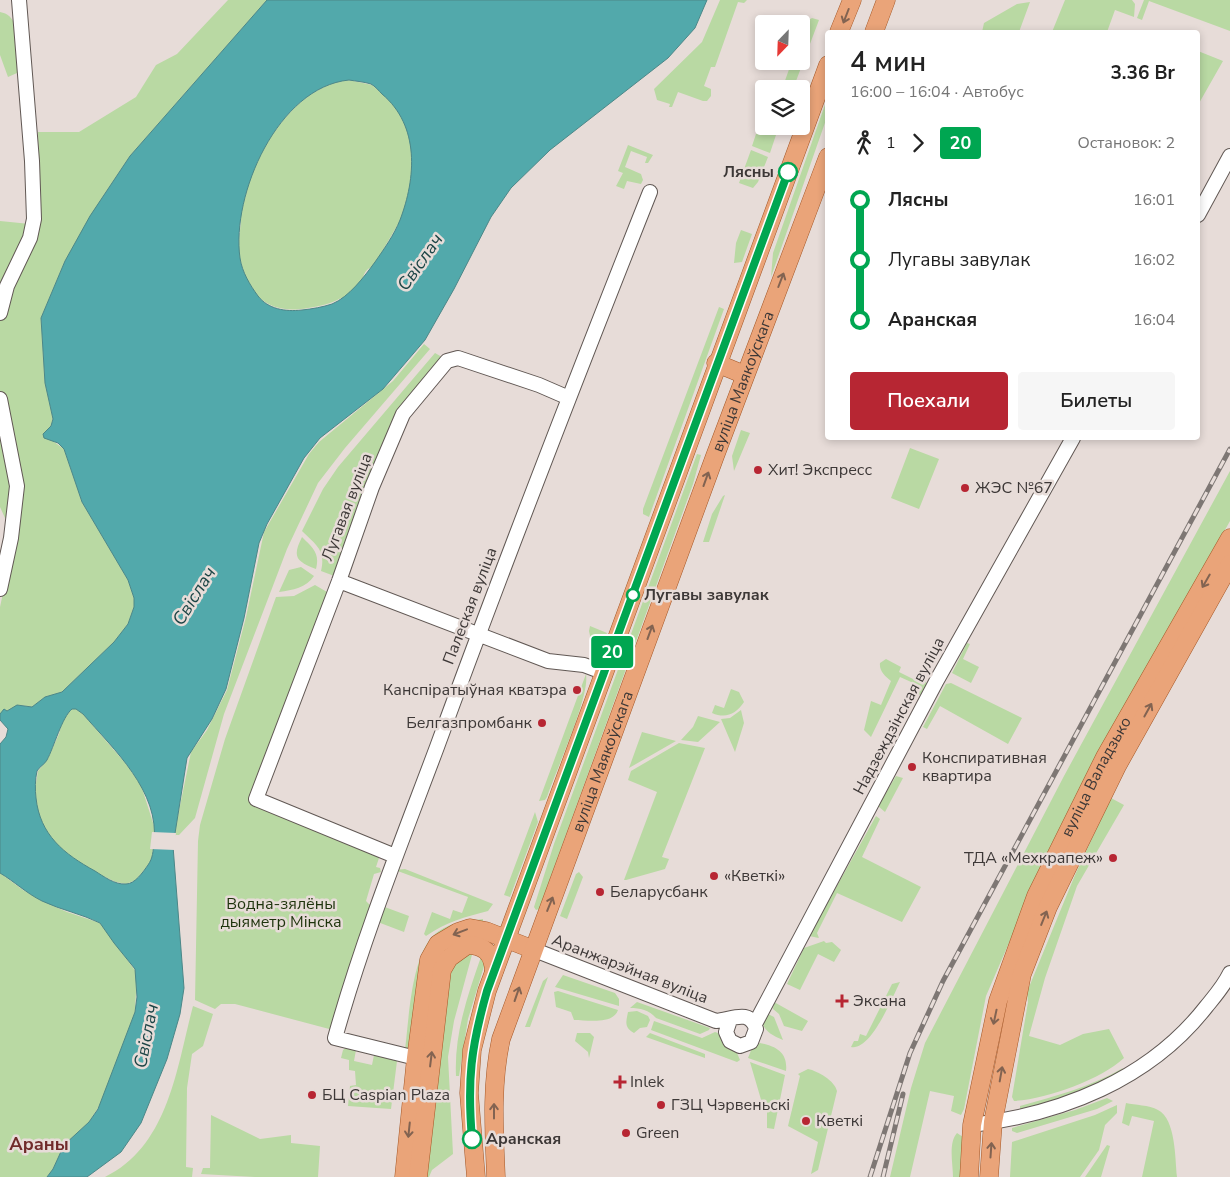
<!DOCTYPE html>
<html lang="ru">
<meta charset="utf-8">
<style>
body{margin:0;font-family:"Nunito Sans",sans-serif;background:#f6f6f6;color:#222;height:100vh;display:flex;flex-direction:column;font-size:19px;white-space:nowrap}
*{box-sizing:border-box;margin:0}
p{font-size:16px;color:#767676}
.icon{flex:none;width:28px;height:28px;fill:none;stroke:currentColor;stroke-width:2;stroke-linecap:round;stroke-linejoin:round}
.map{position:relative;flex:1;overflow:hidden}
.side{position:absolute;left:825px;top:30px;width:375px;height:410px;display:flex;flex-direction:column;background:#fff;border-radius:5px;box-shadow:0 2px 8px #0003}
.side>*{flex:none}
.badge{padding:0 10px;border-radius:4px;font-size:18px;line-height:32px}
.needle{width:32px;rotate:203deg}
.tools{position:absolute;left:755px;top:15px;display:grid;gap:10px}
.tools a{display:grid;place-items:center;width:55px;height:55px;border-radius:5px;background:#fff;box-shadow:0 2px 8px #0003;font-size:25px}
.map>.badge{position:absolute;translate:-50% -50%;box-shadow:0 0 0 2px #fff}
.legs{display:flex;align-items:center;gap:8px;height:55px;padding:0 25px;font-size:16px}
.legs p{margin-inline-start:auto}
.head{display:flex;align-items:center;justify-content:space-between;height:85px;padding:0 25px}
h1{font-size:28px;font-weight:600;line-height:38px}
.action{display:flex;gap:10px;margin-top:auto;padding:10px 25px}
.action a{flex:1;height:58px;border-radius:5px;background:#b72633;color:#fff;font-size:20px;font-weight:600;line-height:58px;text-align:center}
.action a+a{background:#f6f6f6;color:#222}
ul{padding:0 25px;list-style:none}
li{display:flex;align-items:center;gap:18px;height:60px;font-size:19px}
li i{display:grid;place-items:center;width:8px;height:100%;margin:0 6px;background:currentColor}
li i::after{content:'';width:12px;height:12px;margin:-6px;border:4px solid;border-radius:50%;background:#fff}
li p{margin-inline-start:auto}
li:first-child i{background:linear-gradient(#0000 50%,currentColor 0)}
li:last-child i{background:linear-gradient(currentColor 50%,#0000 0)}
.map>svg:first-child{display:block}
</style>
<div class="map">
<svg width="1230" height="1177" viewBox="0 0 1230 1177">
<rect width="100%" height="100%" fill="#e7dcd8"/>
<path fill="#b9d9a3" d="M228 0H267L130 156 104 195 65 261 41 318 45 383 53 419 51 426 43 434 64 449 82 502 128 580 134 598V607L128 624 114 642 62 692 45 697 32 707 20 705 0 714V607L18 523 5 518 0 507V221L40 225 38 132H79L136 97 156 65 177 54Z
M720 0H747L744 3 738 2 715 67H711L704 86 711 89V96L707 101H703L678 92 672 107H669L670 104 657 100 654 89 702 42Z
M1065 0H1132L1135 4 1134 17 1115 10 1107 32H1052Z
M1144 0H1230V31L1149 1 1142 20 1137 18Z
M1030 2 1019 32H982L984 23 1017 4Z
M0 12C24 16 19 55 17 73L8 77 0 55Z
M812 18 819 20 793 89H782L792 61H801V24Z
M1198 51 1223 61 1198 105Z
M349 80 372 85 401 109V116L412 138 416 167 401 223 397 226 373 267C363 269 364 278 360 285 356 291 350 295 345 300L341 298C331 304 320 306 308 308 270 315 248 297 240 259 237 248 240 233 241 221L238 217C245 203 247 187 252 173 268 133 304 84 349 80Z
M827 99V117L771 277 773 253Z
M775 126H779L770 153 752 146 756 134Z
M628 145 653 155 648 163H645L647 157 631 151 625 167 641 174 643 180 641 184 627 181 624 189 616 186 623 173 618 171Z
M751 150 768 157 758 182 753 188 739 183Z
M741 230 752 234 742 262 734 263 736 243Z
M719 307 724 309 649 517 643 514V509Z
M424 344 430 349 345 448 318 483 287 549 224 714 195 818 179 835H174L191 752 207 730 227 690 246 617 264 532 309 454 319 442 393 381Z
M435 353 442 357 399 411 337 577 321 571C326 550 316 545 302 531L323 489 338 467Z
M741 430 750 433 734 471 732 456Z
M910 448 939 459 919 509 891 498Z
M697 454 701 455 693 484 539 909 536 910 534 907 554 844Z
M1230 471V521L1184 603 1031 892 986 996 964 1109 961 1115 951 1111 954 1096 930 1091 910 1177H890L911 1088 925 1043 1064 776Z
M725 495 709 542H703L712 514 723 496Z
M302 537C313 548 320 553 316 569 296 561 292 557 302 537Z
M301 567 314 576C306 588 293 590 279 592L289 570Z
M315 585 327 592 254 795 376 852 379 858 376 867 380 868 381 872 374 874 366 901 372 907 333 1030 235 1004H221L215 1009 195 1000 198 841 200 825 225 739 276 597 294 596Z
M590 626 607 633 598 656 589 661 593 649 589 631Z
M967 643 970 644 963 659 979 667 971 683 952 673Z
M886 659 901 667 899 672 921 683 924 678 927 685 922 695 916 694 920 686 900 677 871 737 864 730 871 701 881 705 891 681C885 676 879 671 880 663Z
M586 674C590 697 556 770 547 797L545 800 539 801Z
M951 683 1022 718 1008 744 940 706 927 729 923 727 946 684Z
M731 689 739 692 744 702C736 714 726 719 712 713L715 705 724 708Z
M72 709H76L83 714 126 764 141 785 155 829 152 860 136 880 126 884 116 882 78 865 46 837 36 813 35 789 38 771 47 760 59 734 63 719Z
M741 710 744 723 735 752 721 719 730 718Z
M698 716 720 722 698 742 681 740 693 727Z
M642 732 676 741 629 768Z
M679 743 705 748 662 857 669 859 665 869 626 880H624L657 792 628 780 631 771Z
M896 776 903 778 885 812 878 806Z
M1111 798 1124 805 1077 886 1045 978 1029 1036 1060 1045 1083 1034 1109 1029 1124 1058C1100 1080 1047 1099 1014 1101L1012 1097 1028 1002 1027 992 1075 875Z
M535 812 538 822 510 897 504 895Z
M876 816 880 819 862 857 921 887 902 922 837 893 817 933 819 938 809 936Z
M405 869 493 904 488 911C465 917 446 922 426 936L424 934 432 912 450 919 453 910 462 913 468 897 395 870Z
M579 872 583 877 567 919 560 916 576 874Z
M0 873 23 890 42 901 67 912 100 923 137 973 135 1012 103 1100 89 1122 64 1145 53 1169 47 1177H0Z
M382 906 409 916 404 932 375 921Z
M483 919V921L459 924 443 931 409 1050H405C409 1020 411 948 439 931 452 922 468 921 483 919Z
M824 941 826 943 832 942 841 950 834 962 818 954 800 990 787 984 804 948Z
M473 951 454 1021 448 1057 453 1154 432 1170 429 1177H424L451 966Z
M482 954 485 963 468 1019 459 1076H456C454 1033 468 994 482 954Z
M563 975 615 993 619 999V1006L555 987Z
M548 977 530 1027H525L543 981Z
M900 982C892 998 871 1051 851 1047L854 1041H858L860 1034 866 1036 892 984Z
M558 991 618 1010C613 1025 587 1020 574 1020L571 1012 556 1007 554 992Z
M637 1002 710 1028 709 1030 700 1034 656 1018C649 1010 640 1008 630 1008Z
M774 1002 808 1021 802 1031 784 1026 779 1014 773 1009Z
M193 1006 213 1014 203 1046 192 1054 187 1088 186 1167 193 1168 192 1177H105C169 1146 177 1066 193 1006Z
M637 1011 648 1016 650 1020 647 1027 640 1028 634 1033C624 1027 626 1022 628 1012Z
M766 1013 774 1017 783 1040C772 1035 767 1033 762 1023Z
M654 1021 702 1038 715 1032 718 1033 725 1045 737 1053 740 1060 737 1062 651 1030Z
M577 1033H590L594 1037 589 1058 588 1052 575 1041Z
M650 1033 705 1054V1058L646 1037Z
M760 1043C777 1046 788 1053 786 1071L748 1058 752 1048Z
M347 1047 356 1050 354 1061 372 1065 374 1055 397 1061 391 1109 348 1106 350 1086 356 1085 355 1071 349 1070V1060L341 1058 343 1050Z
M750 1062 785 1075 774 1129 767 1128V1107L762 1103Z
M1123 1068C1113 1086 1041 1104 1020 1109V1106C1056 1096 1090 1087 1123 1068Z
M808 1069C818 1071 835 1081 837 1091L818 1170 811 1174 818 1142 788 1126 800 1076 798 1074Z
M1107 1098 1113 1101 1097 1109 1017 1133 1012 1131V1128L1075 1110Z
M1126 1103C1135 1105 1149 1105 1158 1110 1176 1119 1175 1159 1177 1177H1142L1154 1121 1132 1116 1129 1126 1122 1123Z
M1117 1105V1113L1105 1125 1099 1150 1080 1177H1010L1012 1142 1095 1115Z
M211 1115 260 1139 291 1135V1143L320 1146 318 1177H255L201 1174 203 1168H210Z
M957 1133 963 1137 961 1177H953C953 1164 948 1143 957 1133Z
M1107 1145 1110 1146 1101 1177H1085Z"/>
<path fill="#52a9ab" stroke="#4c8788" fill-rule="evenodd" d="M267 0H707L695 28 668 58 550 150 511 188 491 217 454 289 425 340 383 389 320 438 304 458 267 524 259 543 244 618 226 689 212 719 187 758 173 846 184 988 180 1014 167 1059 141 1123 121 1152 87 1177H47L53 1169 64 1145 89 1122 98 1109 135 1012 137 997 135 969 114 943 100 923C82 914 61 910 42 901 26 893 15 882 0 873V744L6 737 8 729 0 720V714L4 709 7 711 17 705 32 707 45 697 62 692 114 642 128 624 134 607V598L128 580 82 502 64 449 58 443 44 438 43 434 51 426 53 419 45 383 41 318 65 261 90 216 130 156ZM349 80C355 81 365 82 371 84 375 86 379 91 382 94 420 126 416 178 400 220 394 235 384 249 375 262 364 277 349 297 332 304 323 307 312 309 302 310 285 312 268 309 258 296 250 285 242 272 240 258 231 195 278 87 349 80ZM72 709H76L83 714C114 750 160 791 154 843 153 851 153 858 148 865 143 872 135 884 126 884 115 885 103 876 95 871 64 854 40 835 36 798 35 790 35 779 37 771 39 767 45 764 47 760 54 747 62 717 72 709Z"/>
<path fill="#e7dcd8" d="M152 832 176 833 175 850 150 849Z"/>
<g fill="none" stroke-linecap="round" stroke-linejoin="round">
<g stroke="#615854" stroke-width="16">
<path id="minor" d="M1198 215 1230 156
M0 313 7 286 30 238 34 219 32 161 19 0
M0 399 17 486 11 538 0 589
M339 581 548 661 584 665 605 673
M395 856 256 799 339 581 372 487 403 414 447 361 458 358 539 385 569 398
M532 949 716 1021C731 1020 750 1008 756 1029L751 1042 740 1046 730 1041 726 1032 730 1020
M755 1024 937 680 1073 438
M416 1058 335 1038C363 938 401 843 437 747 505 561 577 376 650 192
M972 1125C1061 1114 1149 1080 1206 1007 1214 997 1224 986 1230 973"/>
</g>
<g stroke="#a45727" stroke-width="19">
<g id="major">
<path d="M839 32 852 0"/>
<path d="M874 32 886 0"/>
<path d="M716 363 745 375"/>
<path d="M404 1177 416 1058 429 960 438 944 458 932 470 928 486 931 532 949"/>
<path d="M418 1177 442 970 449 958 467 945C485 945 493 954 494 971"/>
<path d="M476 1177 469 1093 472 1050 487 991 828 65"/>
<path id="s1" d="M496 1177C494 1130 491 1085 501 1039L715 456 828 157"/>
<path id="s2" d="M969 1177 972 1125 998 1001 1036 896 1105 757 1230 538"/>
<path d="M989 1177 993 1122 1022 974 1048 907 1117 766 1230 564"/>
</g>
</g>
<use href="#minor" stroke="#fff" stroke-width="14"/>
<use href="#major" stroke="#eaa479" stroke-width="18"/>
<g stroke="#7e7774" stroke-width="5">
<path id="rail" d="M870 1177 910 1053 943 981 1230 449
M883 1177 903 1094"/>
</g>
<use href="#rail" stroke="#e7dcd8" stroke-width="3" stroke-dasharray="9" stroke-linecap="butt"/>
</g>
<defs><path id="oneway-shaft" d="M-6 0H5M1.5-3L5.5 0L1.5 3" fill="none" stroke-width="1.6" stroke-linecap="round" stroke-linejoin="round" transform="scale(1.25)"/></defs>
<g stroke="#826351">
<use href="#oneway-shaft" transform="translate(846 16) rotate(111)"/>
<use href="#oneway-shaft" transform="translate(781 280) rotate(-69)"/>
<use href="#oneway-shaft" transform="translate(706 479) rotate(-70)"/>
<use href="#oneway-shaft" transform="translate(1206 581) rotate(120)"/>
<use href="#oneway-shaft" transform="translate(650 632) rotate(-70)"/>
<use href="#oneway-shaft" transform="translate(1148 710) rotate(-61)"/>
<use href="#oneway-shaft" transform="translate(550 904) rotate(-68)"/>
<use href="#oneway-shaft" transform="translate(1044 918) rotate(-68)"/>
<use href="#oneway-shaft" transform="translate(460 932) rotate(159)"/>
<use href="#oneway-shaft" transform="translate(517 994) rotate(-71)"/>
<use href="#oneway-shaft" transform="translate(995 1017) rotate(102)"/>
<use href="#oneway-shaft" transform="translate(431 1059) rotate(-83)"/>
<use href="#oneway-shaft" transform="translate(1001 1074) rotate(-80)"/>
<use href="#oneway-shaft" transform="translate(494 1111) rotate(-90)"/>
<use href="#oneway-shaft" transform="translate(409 1130) rotate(96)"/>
<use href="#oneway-shaft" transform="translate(991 1150) rotate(-86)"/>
</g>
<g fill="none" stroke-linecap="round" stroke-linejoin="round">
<g stroke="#fff" stroke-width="11">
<path id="line-1" d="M472 1139C467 1080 471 1047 487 991L788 172"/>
</g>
<use href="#line-1" stroke="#00a651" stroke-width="8"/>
</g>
<g fill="#fff" stroke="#00a651" stroke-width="2.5">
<circle cx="788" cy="172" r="9"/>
<circle cx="633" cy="595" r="6"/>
<circle cx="472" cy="1139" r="9"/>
</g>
<g fill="#b72633" stroke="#e7dcd8" stroke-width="2">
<circle cx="758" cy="470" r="5"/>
<circle cx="965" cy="488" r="5"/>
<circle cx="577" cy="690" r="5"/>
<circle cx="542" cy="723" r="5"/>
<circle cx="912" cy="767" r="5"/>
<circle cx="1113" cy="858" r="5"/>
<circle cx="714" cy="876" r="5"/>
<circle cx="600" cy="892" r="5"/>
<path d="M839.5 993.5h5v5h5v5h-5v5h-5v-5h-5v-5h5z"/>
<path d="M617.5 1074.5h5v5h5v5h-5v5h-5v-5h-5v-5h5z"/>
<circle cx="312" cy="1095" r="5"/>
<circle cx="661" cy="1105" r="5"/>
<circle cx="806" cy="1121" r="5"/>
<circle cx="626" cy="1133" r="5"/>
</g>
<g text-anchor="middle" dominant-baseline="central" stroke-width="5" stroke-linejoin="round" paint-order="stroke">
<g font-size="16" font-weight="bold" fill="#3d3837" stroke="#e7dcd8" text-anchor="start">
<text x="774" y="172" text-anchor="end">Лясны</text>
<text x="644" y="595">Лугавы завулак</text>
<text x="486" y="1139">Аранская</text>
</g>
<g font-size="16" fill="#3d3837" stroke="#e7dcd8">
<text stroke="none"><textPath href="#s1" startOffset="839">вуліца Маякоўскага</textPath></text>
<text transform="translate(347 507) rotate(-69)">Лугавая вуліца</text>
<text transform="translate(470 606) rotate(-69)">Палеская вуліца</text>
<text transform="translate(899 716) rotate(-62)">Надзеждзінская вуліца</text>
<text stroke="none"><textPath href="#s1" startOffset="434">вуліца Маякоўскага</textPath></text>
<text stroke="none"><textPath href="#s2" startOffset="424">вуліца Валадзько</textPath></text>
<text transform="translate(630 969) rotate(21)">Аранжарэйная вуліца</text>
</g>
<g font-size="16" fill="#3d3837" stroke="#e7dcd8" text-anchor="start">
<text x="768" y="470">Хит! Экспресс</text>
<text x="975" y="488">ЖЭС №67</text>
<text x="567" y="690" text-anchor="end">Канспіратыўная кватэра</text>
<text x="532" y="723" text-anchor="end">Белгазпромбанк</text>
<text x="922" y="758">Конспиративная<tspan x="922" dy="18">квартира</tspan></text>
<text x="1103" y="858" text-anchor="end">ТДА «Мехкрапеж»</text>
<text x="724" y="876">«Кветкі»</text>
<text x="610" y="892">Беларусбанк</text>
<text x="853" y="1001">Эксана</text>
<text x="630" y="1082">Inlek</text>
<text x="322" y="1095">БЦ Caspian Plaza</text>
<text x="671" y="1105">ГЗЦ Чэрвеньскі</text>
<text x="816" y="1121">Кветкі</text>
<text x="636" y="1133">Green</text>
</g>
<g font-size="16" fill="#1e330c" stroke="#e7dcd8">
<text x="281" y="904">Водна-зялёны<tspan x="281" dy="18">дыяметр Мінска</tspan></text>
</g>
<g font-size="18" font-style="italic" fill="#1c4546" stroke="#e7dcd8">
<text transform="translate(420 262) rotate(-55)">Свіслач</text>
<text transform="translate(194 596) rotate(-58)">Свіслач</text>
<text transform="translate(146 1036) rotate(-79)">Свіслач</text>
</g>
<g font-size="18" font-weight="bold" fill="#702a2a" stroke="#e7dcd8">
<text x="39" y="1144">Араны</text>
</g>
</g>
</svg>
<div class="tools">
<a><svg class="needle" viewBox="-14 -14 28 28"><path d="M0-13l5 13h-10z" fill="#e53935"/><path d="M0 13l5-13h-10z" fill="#767676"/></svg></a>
<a><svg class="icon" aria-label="layers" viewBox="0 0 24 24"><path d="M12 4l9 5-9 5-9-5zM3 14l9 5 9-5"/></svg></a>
</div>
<b class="badge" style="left:612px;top:652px;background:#00a651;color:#fff">20</b>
<section class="side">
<div class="head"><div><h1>4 мин</h1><p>16:00 – 16:04 · Автобус</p></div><b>3.36 Br</b></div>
<div class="legs"><svg class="icon" aria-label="walk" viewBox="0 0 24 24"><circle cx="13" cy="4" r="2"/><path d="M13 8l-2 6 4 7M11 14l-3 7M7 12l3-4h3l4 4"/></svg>1<svg class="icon" aria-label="forward" viewBox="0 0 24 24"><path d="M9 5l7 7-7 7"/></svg><b class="badge" style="background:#00a651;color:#fff">20</b><p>Остановок: 2</p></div>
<ul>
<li><i style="color:#00a651"></i><b>Лясны</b><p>16:01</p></li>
<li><i style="color:#00a651"></i><span>Лугавы завулак</span><p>16:02</p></li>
<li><i style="color:#00a651"></i><b>Аранская</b><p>16:04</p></li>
</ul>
<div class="action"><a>Поехали</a><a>Билеты</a></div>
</section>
</div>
